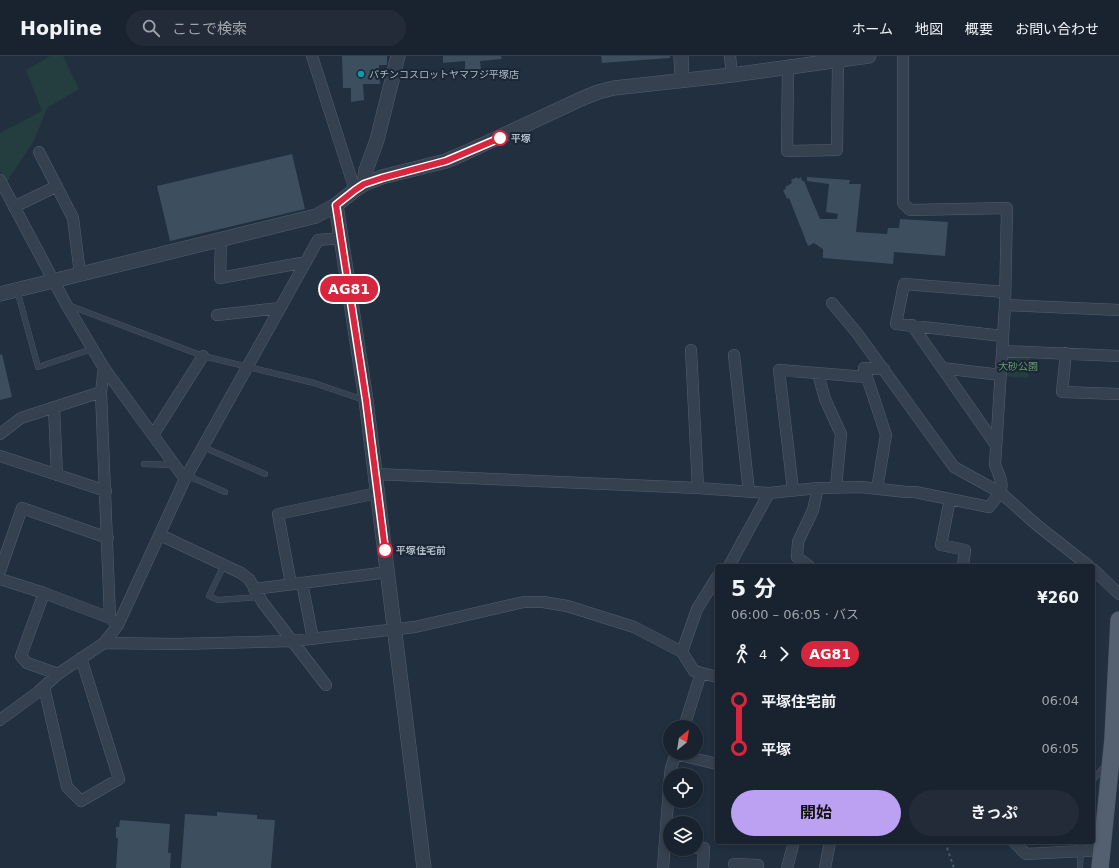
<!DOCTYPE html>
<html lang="ja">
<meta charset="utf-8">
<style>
body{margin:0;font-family:"DejaVu Sans","Noto Sans JP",sans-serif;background:#222b37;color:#f1f3f6;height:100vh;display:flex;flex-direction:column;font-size:15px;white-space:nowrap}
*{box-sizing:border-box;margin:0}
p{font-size:13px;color:#9fa4aa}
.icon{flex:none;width:22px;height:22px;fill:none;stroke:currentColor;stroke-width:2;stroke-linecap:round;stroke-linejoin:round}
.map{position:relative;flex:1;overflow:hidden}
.sheet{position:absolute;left:715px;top:508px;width:380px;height:280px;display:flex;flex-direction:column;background:#19232f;border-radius:4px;box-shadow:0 2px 6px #0003,0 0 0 1px #37404b}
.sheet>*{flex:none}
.badge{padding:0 8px;border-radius:13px;font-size:14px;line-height:26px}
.needle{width:26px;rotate:30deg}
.fabs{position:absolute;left:663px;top:664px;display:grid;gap:8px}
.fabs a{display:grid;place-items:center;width:40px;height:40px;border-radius:50%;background:#19232f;box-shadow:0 2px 6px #0003,0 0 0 1px #37404b;font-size:20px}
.map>.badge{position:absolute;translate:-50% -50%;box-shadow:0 0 0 2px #fff}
.legs{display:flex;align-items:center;gap:6px;height:44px;padding:0 16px;font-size:13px}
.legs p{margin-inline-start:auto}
.summary{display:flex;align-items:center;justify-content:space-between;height:68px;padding:0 16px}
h1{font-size:22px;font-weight:700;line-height:30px}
.cta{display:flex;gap:8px;margin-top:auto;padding:8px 16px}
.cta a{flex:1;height:46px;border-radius:24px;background:#bca0f2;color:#111;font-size:16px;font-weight:700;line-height:46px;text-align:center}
.cta a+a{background:#222b37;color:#f1f3f6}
ul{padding:0 16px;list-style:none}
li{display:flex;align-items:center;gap:14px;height:48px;font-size:15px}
li i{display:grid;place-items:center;width:6px;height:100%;margin:0 5px;background:currentColor}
li i::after{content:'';width:10px;height:10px;margin:-5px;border:3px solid;border-radius:50%;background:#19232f}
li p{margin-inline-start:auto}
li:first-child i{background:linear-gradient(#0000 50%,currentColor 0)}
li:last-child i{background:linear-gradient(currentColor 50%,#0000 0)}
header{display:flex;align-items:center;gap:24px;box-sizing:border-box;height:56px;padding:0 20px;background:#19232f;border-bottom:1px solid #37404b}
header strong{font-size:19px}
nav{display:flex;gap:22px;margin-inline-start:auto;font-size:14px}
.search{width:280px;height:36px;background:#222b37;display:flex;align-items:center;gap:10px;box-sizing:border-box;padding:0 14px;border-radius:22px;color:#9fa4aa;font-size:15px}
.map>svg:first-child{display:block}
</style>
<header>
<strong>Hopline</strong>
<div class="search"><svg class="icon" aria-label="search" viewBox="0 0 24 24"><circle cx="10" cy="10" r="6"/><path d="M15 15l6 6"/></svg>ここで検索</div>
<nav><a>ホーム</a><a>地図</a><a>概要</a><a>お問い合わせ</a></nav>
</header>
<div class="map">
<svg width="1119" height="812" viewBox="0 0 1119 812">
<rect width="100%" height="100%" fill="#212f3f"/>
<path fill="#243e40" d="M50 0H63L79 33 47 52 34 85 6 127 0 114V77L42 55 26 14Z
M1009 299 1031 300 1028 322 1004 320 1006 301Z"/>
<path fill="#3d4e5e" d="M342 0H387V9H379L380 28H363L364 44 351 46V32H343Z
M443 0H501L502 3 480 5 481 13 465 14V5L443 7Z
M601 0H670V2L602 7Z
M292 98 305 153 170 185 157 130Z
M797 121 798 123 801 121 802 125H804L820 163H837L838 158 826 156 829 128 807 125V121L850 124 849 128H861L856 176 887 178 888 172H899L900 163 948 166 945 200 894 196 893 208 823 202V193L814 187 808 190 789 142 787 143 783 134 786 133 785 131 792 127 791 124Z
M2 298 12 341 0 344V299Z
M217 756 257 759V763L275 764 271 812H181L185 758 217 760Z
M120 764 170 768 168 797H171L170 812H116L118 782H116V771H119Z"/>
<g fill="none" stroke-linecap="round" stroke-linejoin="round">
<g stroke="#545f6d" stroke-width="6">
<path id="service" d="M17 234 38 311 92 293
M68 249 203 300 314 327 364 344
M203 391 265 418
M144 408 174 409
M185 423 193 422 225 436
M224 509 209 540 218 544 259 541
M1093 724 1102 713 1107 711
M1080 812 1081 786"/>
</g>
<g stroke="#545f6d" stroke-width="12">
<path id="minor" d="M312 0 355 134
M730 0 732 19
M903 0V147L910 154 1007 152 1005 249 1119 254
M788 11 787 95 837 94 838 5
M39 96 73 162 80 218
M0 124 66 248 104 312 185 423
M14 151 57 130
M221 184 220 222 306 206
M832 247 857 277 954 411 1001 437 1038 470 1089 510
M217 259 280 252
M912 269 996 389
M1003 280 896 268 904 228 1005 236
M691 294 698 432
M1002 295 1119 300
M1066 297 1062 336 1119 338
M734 299 749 436
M104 312 101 336 110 562 118 569
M942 312 1001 319
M818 318 825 343 841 378 836 431
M54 351 57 419
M0 378 21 362 101 336
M153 379 203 300
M0 400 106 435
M375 418 698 432 769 437 818 432 861 431 906 436H915L989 451C1004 432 1005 432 995 409L1005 249
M877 433 886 379 864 312 884 313
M793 434 779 314 866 321
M950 443 941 489 965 494 963 510
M160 479 241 517 249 523 263 547 326 629
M729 510 769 437
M809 510 797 501 798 486 813 454 818 432
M1093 513 1119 538
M0 515 22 452 108 482
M0 523 44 537 110 562
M302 527 313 583
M291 528 278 458 377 437
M254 533 388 516
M44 537 21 600 27 607 58 618
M104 587 177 588 292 585 415 571 524 546H543L567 550 634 571 682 596 694 615 717 621
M682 596 697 553 717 521
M44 631 67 731 81 745 119 723 81 602
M0 664 38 636 58 618 104 587 118 569 185 423 318 184 341 182
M684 671 701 617
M676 698 717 708
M670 719 671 712 676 697
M1014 786 1026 798 1102 794
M696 792H704L703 812
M734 808 758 809V812
M663 812 670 719
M787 812 794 786
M825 812 830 786"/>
</g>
<g stroke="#545f6d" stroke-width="15">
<path id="tertiary" d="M681 0 682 24
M364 128 366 114 377 84 398 0
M336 149 366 344 424 812
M0 238 316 160 336 149 355 134 364 128 382 121 446 105 467 96 581 43 598 36 614 32 732 19 869 0"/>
</g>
<g stroke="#3f4a58" stroke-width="18">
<path id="primary" d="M1100 812 1113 683 1119 564"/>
</g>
<path stroke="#425b5d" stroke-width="2" stroke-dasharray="3 3" stroke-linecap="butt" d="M945 786 954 812"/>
<use href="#service" stroke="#36414f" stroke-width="5.5"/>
<use href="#minor" stroke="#36414f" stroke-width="11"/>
<use href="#tertiary" stroke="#36414f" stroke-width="14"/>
<use href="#primary" stroke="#54606f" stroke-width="17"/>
</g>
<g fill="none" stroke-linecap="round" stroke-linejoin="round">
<g stroke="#fff" stroke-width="9">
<path id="line-1" d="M385 494 366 344 336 149 355 134 364 128 382 122 446 105 500 82"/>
</g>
<use href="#line-1" stroke="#d7263d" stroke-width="6"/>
</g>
<circle fill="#0f9aa8" stroke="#1b2634" stroke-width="1.5" cx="361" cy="18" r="4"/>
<g fill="#fff" stroke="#d7263d" stroke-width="2">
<circle cx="500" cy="82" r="7"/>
<circle cx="385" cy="494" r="7"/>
</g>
<g text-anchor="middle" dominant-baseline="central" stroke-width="4" stroke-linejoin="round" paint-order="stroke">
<g font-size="10" fill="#b1bcca" stroke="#1b2634" text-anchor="start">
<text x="369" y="18">パチンコスロットヤマフジ平塚店</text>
</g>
<g font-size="10" font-weight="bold" fill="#b1bcca" stroke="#1b2634" text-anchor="start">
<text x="511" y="82">平塚</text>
<text x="396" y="494">平塚住宅前</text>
</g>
<g font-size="10" fill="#669d71" stroke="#1b2634">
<text x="1018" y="310">大砂公園</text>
</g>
</g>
</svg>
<div class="fabs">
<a><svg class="needle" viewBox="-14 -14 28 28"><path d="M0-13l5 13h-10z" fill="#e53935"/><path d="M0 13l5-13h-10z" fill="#9fa4aa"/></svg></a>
<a><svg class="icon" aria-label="locate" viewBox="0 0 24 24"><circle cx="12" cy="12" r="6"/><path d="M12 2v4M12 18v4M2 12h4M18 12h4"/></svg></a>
<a><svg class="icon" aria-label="layers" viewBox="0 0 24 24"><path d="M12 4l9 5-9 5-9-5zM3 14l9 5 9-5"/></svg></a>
</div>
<b class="badge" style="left:349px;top:233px;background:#d7263d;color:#fff">AG81</b>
<section class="sheet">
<div class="summary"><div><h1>5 分</h1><p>06:00 – 06:05 · バス</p></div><b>¥260</b></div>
<div class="legs"><svg class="icon" aria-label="walk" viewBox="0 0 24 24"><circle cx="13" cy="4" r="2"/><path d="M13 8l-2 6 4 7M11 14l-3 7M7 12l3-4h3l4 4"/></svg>4<svg class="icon" aria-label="forward" viewBox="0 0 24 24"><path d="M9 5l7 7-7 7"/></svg><b class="badge" style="background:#d7263d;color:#fff">AG81</b></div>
<ul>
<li><i style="color:#d7263d"></i><b>平塚住宅前</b><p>06:04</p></li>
<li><i style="color:#d7263d"></i><b>平塚</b><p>06:05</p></li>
</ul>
<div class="cta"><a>開始</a><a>きっぷ</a></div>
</section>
</div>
